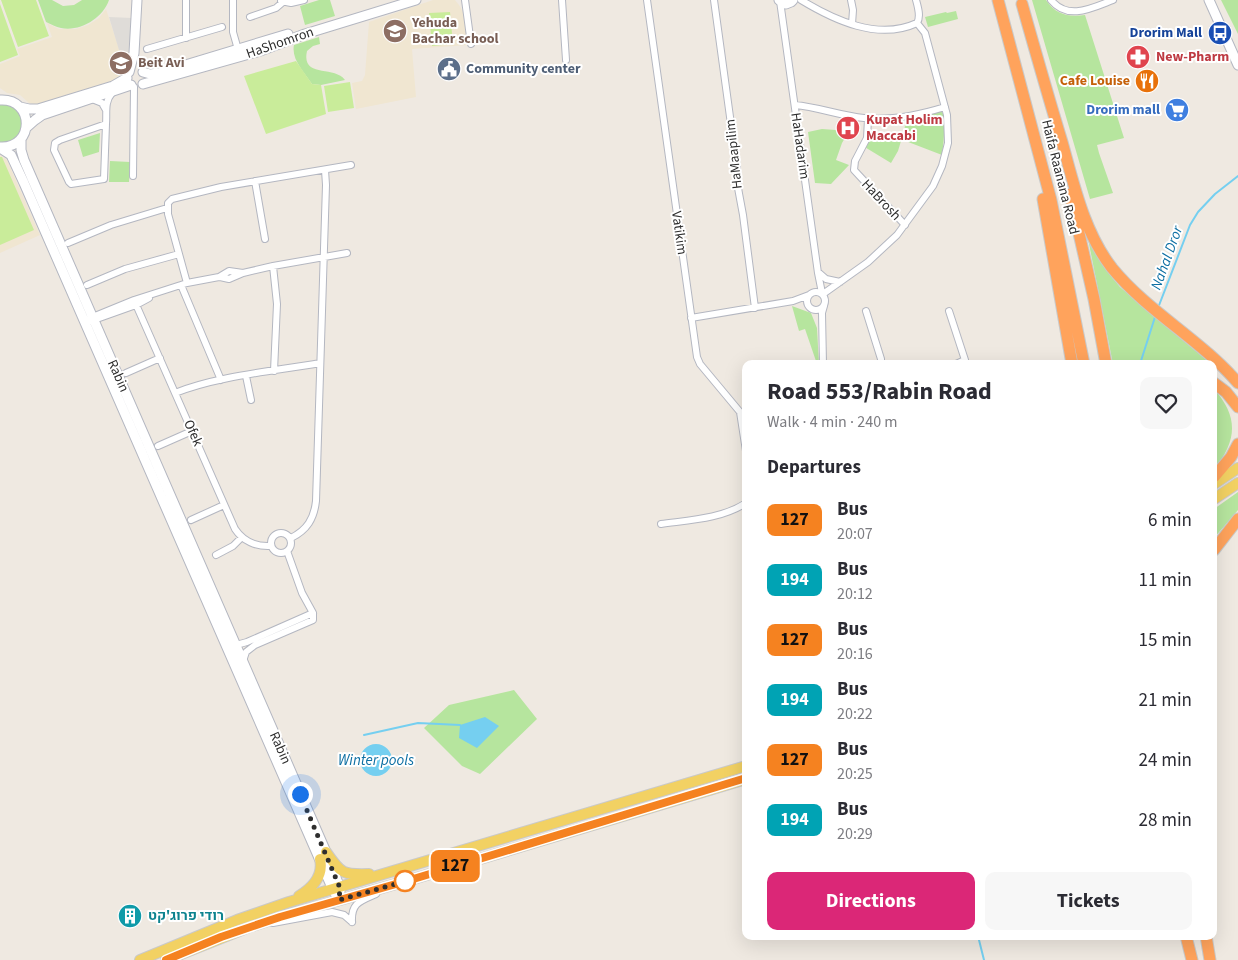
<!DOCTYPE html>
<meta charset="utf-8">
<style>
body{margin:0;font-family:"Source Sans 3",Heebo,sans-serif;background:#f7f7f7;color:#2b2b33;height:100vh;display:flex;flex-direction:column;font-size:19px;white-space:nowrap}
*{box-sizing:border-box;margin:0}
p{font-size:16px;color:#7c7c81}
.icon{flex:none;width:28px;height:28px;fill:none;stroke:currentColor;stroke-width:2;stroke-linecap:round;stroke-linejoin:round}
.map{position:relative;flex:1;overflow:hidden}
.drawer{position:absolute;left:742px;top:360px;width:475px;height:580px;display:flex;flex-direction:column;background:#fff;border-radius:10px;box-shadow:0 5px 20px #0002}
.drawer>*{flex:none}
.badge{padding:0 10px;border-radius:8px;font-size:18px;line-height:32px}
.you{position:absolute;width:25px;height:25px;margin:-12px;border:4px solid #fff;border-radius:50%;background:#1a73e8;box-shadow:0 0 0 8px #1a73e833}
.map>.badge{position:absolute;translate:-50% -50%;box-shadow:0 0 0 2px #fff}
h2{padding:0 25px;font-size:19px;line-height:45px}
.round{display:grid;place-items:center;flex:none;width:52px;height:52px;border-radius:10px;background:#f7f7f7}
.overview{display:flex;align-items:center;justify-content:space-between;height:85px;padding:0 25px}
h1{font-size:24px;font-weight:700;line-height:38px}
.action{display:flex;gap:10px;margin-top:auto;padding:10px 25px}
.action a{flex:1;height:58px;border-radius:10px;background:#db2777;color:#fff;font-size:20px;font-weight:700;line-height:58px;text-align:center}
.action a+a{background:#f7f7f7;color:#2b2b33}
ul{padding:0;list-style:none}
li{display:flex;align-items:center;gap:15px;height:60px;padding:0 25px}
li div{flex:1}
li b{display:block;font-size:19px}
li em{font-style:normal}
li .badge{min-width:55px;font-weight:700;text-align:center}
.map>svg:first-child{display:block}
</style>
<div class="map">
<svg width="1238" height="960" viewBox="0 0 1238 960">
<rect width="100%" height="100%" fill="#efe9e1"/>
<path fill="#f0e6d1" d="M433 0H455L459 5 463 12 468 45 412 49 416 97 356 109 352 83 362 81 365 75 369 22Z
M106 9 119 49 131 52 125 74 122 78 39 105 29 103 20 95 7 93 0 88V64L20 56 17 49 52 37 47 23 59 29H76L88 25 99 18Z
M0 155 7 160 40 235 0 253Z"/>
<path fill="#b6e59e" d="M38 0H52L63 6 74 5 82 0H109C103 18 80 32 61 28 56 27 51 24 46 22Z
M319 0H330L335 16 305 25 300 6Z
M1032 0H1046C1056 15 1068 17 1085 15L1124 138 1097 145 1099 153 1113 193 1090 199Z
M1221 0H1238V34Z
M956 11 958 19 928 27 925 17 946 12 947 13Z
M319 37 320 44 313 46 307 51C301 79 334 65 345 80L321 85 312 84C304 72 291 59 294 45Z
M0 103 13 105 24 121C20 137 17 142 0 144Z
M941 111 943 113C945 127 944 141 942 155L903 140 906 118Z
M822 129 849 131 842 143 836 160 849 165 831 184 815 183 808 132Z
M100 133 99 152 83 157 78 140Z
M868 133 901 141 898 151 891 163 863 146Z
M110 161 130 162 129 182H109Z
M1087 234C1095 254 1105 270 1120 287L1211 364H1113Z
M792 306 811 313 817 328 819 364H817L805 329 799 331Z
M1214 389C1238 416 1238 440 1214 469Z
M1238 492V510L1214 538V509Z
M514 690 537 719 480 774 462 766 424 728 449 705Z"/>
<path fill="#c9ec9a" d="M1 0H36L49 36 18 47Z
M0 4 18 55 0 62Z
M450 12 453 44 432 46 429 13Z
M296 61 312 84 321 85 326 114 266 134 244 76Z
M350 82 354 108 328 112 324 86Z
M0 157H2L34 230 0 245Z"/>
<path fill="#dfdcd8" d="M109 17 132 18 131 52H124L119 50Z"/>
<path fill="#75cff0" d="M485 717 499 726 477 748 459 738 460 725Z
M360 760a16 16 0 1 1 32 0a16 16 0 1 1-32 0Z"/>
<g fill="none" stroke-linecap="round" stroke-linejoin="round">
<path stroke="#75cff0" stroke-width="2" d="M1158 308 1190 225 1198 212 1215 194 1238 176
M1140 364 1155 317
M364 735 418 723 460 725
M978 936 984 960"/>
<g stroke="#b4b7c1" stroke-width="8">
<path id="street" d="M233 0V32L239 53
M465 0 471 44
M562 0 566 60
M647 0 697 357 700 364 740 412 746 451
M714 0 737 168 738 188 743 215 755 308
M801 0C834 20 878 41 917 23
M851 0 853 10 852 24
M1051 0C1068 21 1092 8 1113 0
M281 1 291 3 304 0
M780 1 818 273 822 293
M250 17 276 8 283 2
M186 38V0
M147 49 222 27
M92 99 102 103 106 110
M795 105C818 107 841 116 864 118 892 121 919 115 945 107
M868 119 867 138 855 161 854 170 905 225
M106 124 60 140 55 143 54 150 69 182 71 184 104 179 106 124C107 113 104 102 112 93
M133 176 134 87
M255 181 265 239
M68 243 111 225 167 208
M273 266 277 304 274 371
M818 272 826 279 840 282
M220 277 229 279 243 273 273 266 347 253
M187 283 168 214V203L172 199 221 187 351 165
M87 285 125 269 179 254
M181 285 221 380
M807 301a9 9 0 1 1 18 0a9 9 0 1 1-18 0Z
M823 294 868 262 897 235 933 186 942 166 948 143 947 115 925 33 917 23C921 17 918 7 916 0
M134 300 235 529C243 541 256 547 271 546
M866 311 881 359V364
M949 311 965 360 956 364
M90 318 134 300 187 283 219 277 229 271 243 273
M691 318 793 301 809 295
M91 321 136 305 149 298
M823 364 822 313 824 306
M126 373 160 358
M246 376 251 400
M175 393C217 376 275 371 320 363
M158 446 192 431
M191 520 224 505
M661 524C690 520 721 519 746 503
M271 543a10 10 0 1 1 20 0a10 10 0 1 1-20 0Z
M291 538C307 530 314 519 316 501L326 185 325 170
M216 555 233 546 242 537
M236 645 247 642 313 613
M243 661 246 652 255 645 313 620V613L302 593 287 551
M352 922C351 903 360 901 376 894
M273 923 332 912 344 915 352 922"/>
</g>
<g stroke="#b4b7c1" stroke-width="11">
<path id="secondary" d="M779 0 786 4 791 2 793 0
M1209 0 1238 65
M129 72 134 53 137 0
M143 72 150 74 159 73 288 34
M143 84 260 51 305 34 416 0
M0 100C35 98 35 149 0 147
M20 107 29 109H38L113 86 127 78
M26 128 35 120 42 115 131 85
M21 139V150L24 160 326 852 340 888V892
M0 148 11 155 24 183 333 890 339 900"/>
</g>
<g stroke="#c9c9c9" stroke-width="12">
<path id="primary" d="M1214 484 1238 468
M1214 499 1238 483
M326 852C341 874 343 875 369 874
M299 896C312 888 324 876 320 859
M140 960 237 920 289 902 746 766
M166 960 252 926 280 917 410 880 746 779"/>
</g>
<g stroke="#c9c9c9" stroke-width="13">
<path id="highway" d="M998 0 1051 200 1084 364
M1022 4C1035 50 1048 96 1062 142 1074 185 1084 232 1112 268 1148 312 1201 340 1238 383
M1070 194 1094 299 1106 364
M1043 199 1072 364
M1214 383 1226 392 1238 407
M1214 477 1231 457 1238 444
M1214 550 1238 519
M1186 936 1192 960
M1206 936 1210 960"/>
</g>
<use href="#street" stroke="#fff" stroke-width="6"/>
<use href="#secondary" stroke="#fff" stroke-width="9"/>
<use href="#primary" stroke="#f2d163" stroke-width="10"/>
<use href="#highway" stroke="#ffa35c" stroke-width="11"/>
</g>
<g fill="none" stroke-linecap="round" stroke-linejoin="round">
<g stroke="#fff" stroke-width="11">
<path id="line" d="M166 960 221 937 280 917 410 880 746 778"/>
</g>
<use href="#line" stroke="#f58220" stroke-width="8"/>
<path stroke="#2e2e2e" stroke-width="5" stroke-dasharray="0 9" d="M300 794 340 888 339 900 410 880 405 881"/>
</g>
<defs>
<g id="school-disc" transform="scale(1.25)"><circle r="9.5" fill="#8d6e63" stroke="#fff"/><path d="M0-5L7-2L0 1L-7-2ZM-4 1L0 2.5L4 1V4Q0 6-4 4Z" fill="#fff"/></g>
<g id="bus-disc" transform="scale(1.25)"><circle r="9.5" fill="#1a4fb4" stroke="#fff"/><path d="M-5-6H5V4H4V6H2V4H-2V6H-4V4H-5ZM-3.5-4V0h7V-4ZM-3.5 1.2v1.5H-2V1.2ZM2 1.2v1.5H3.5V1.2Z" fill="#fff"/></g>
<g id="pharmacy-disc" transform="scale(1.25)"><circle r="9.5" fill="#e0444e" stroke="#fff"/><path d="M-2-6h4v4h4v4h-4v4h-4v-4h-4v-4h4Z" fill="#fff"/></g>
<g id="civic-disc" transform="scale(1.25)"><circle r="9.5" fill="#5c6f8a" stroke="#fff"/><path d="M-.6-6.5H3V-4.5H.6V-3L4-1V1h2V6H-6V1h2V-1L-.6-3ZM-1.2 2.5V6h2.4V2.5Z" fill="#fff"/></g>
<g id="restaurant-disc" transform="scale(1.25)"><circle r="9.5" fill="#e8710a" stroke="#fff"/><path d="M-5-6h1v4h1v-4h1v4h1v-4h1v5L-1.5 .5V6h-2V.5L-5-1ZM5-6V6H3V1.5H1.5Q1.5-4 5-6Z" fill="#fff"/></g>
<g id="supermarket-disc" transform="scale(1.25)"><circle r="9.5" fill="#3f7fe0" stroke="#fff"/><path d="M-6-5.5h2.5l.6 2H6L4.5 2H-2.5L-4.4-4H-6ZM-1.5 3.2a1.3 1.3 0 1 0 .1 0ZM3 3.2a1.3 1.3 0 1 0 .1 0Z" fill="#fff"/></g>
<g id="hospital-disc" transform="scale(1.25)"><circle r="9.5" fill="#e0444e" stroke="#fff"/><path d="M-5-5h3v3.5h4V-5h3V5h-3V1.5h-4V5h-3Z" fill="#fff"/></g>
<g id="building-disc" transform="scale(1.25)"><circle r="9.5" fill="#0f9aa8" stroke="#fff"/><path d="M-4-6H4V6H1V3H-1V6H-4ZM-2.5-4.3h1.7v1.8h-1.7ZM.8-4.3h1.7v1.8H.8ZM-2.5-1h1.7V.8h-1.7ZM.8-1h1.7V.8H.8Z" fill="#fff"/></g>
</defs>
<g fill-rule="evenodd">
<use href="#school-disc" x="395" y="31"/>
<use href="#bus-disc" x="1220" y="33"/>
<use href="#pharmacy-disc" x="1138" y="57"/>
<use href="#school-disc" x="121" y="63"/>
<use href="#civic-disc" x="449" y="69"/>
<use href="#restaurant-disc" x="1147" y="81"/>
<use href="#supermarket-disc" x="1177" y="110"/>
<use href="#hospital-disc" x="848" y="128"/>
<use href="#building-disc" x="130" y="916"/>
</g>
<circle fill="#fff" stroke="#f58220" stroke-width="2.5" cx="405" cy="881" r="10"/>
<g text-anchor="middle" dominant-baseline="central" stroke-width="4" stroke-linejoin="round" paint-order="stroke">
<g font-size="14" font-weight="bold" fill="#785e54" stroke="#fff" text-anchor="start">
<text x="412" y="23">Yehuda<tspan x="412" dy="16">Bachar school</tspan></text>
<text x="138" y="63">Beit Avi</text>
</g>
<g font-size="14" font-weight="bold" fill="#164399" stroke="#fff" text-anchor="end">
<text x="1202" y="33">Drorim Mall</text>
</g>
<g font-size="14" fill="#2e2e2e" stroke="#fff">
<text transform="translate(280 43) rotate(-19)">HaShomron</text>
<text transform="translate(800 146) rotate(82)">HaHadarim</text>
<text transform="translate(734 154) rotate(-96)">HaMaapilim</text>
<text transform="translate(1060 177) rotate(76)">Haifa Raanana Road</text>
<text transform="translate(881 200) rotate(47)">HaBrosh</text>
<text transform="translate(679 233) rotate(82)">Vatikim</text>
<text transform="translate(118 376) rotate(66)">Rabin</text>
<text transform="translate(193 433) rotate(66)">Ofek</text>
<text transform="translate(280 748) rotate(66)">Rabin</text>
</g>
<g font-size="14" font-weight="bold" fill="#be3a42" stroke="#fff" text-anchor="start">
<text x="1156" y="57">New-Pharm</text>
<text x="866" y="120">Kupat Holim<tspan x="866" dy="16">Maccabi</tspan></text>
</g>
<g font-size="14" font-weight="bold" fill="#4e5e75" stroke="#fff" text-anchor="start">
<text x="466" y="69">Community center</text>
</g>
<g font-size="14" font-weight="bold" fill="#c56008" stroke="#fff" text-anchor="end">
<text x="1130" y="81">Cafe Louise</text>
</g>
<g font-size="14" font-weight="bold" fill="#366cbe" stroke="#fff" text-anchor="end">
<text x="1160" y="110">Drorim mall</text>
</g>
<g font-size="14" font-weight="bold" fill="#0d838f" stroke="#fff" text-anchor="start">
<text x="148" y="916">רודי פרוג'קט</text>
</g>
<g font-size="15" font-style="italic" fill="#0d6fa3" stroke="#fff">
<text transform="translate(1167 258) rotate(-70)">Nahal Dror</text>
<text x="376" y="760">Winter pools</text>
</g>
</g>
</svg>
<div class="you" style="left:300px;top:794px"></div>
<b class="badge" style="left:455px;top:866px;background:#f58220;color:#111">127</b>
<section class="drawer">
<div class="overview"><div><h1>Road 553/Rabin Road</h1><p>Walk · 4 min · 240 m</p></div><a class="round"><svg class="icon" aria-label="heart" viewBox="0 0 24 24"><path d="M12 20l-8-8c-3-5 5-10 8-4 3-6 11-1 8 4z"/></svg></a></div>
<h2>Departures</h2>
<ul>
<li><span class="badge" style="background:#f58220;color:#111">127</span><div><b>Bus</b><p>20:07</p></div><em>6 min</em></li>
<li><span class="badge" style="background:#00a3b4;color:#fff">194</span><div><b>Bus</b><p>20:12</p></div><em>11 min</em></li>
<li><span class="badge" style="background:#f58220;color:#111">127</span><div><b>Bus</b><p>20:16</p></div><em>15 min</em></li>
<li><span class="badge" style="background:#00a3b4;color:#fff">194</span><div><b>Bus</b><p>20:22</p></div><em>21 min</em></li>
<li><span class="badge" style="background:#f58220;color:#111">127</span><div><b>Bus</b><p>20:25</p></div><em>24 min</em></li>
<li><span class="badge" style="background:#00a3b4;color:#fff">194</span><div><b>Bus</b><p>20:29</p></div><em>28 min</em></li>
</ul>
<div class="action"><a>Directions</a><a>Tickets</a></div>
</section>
</div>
